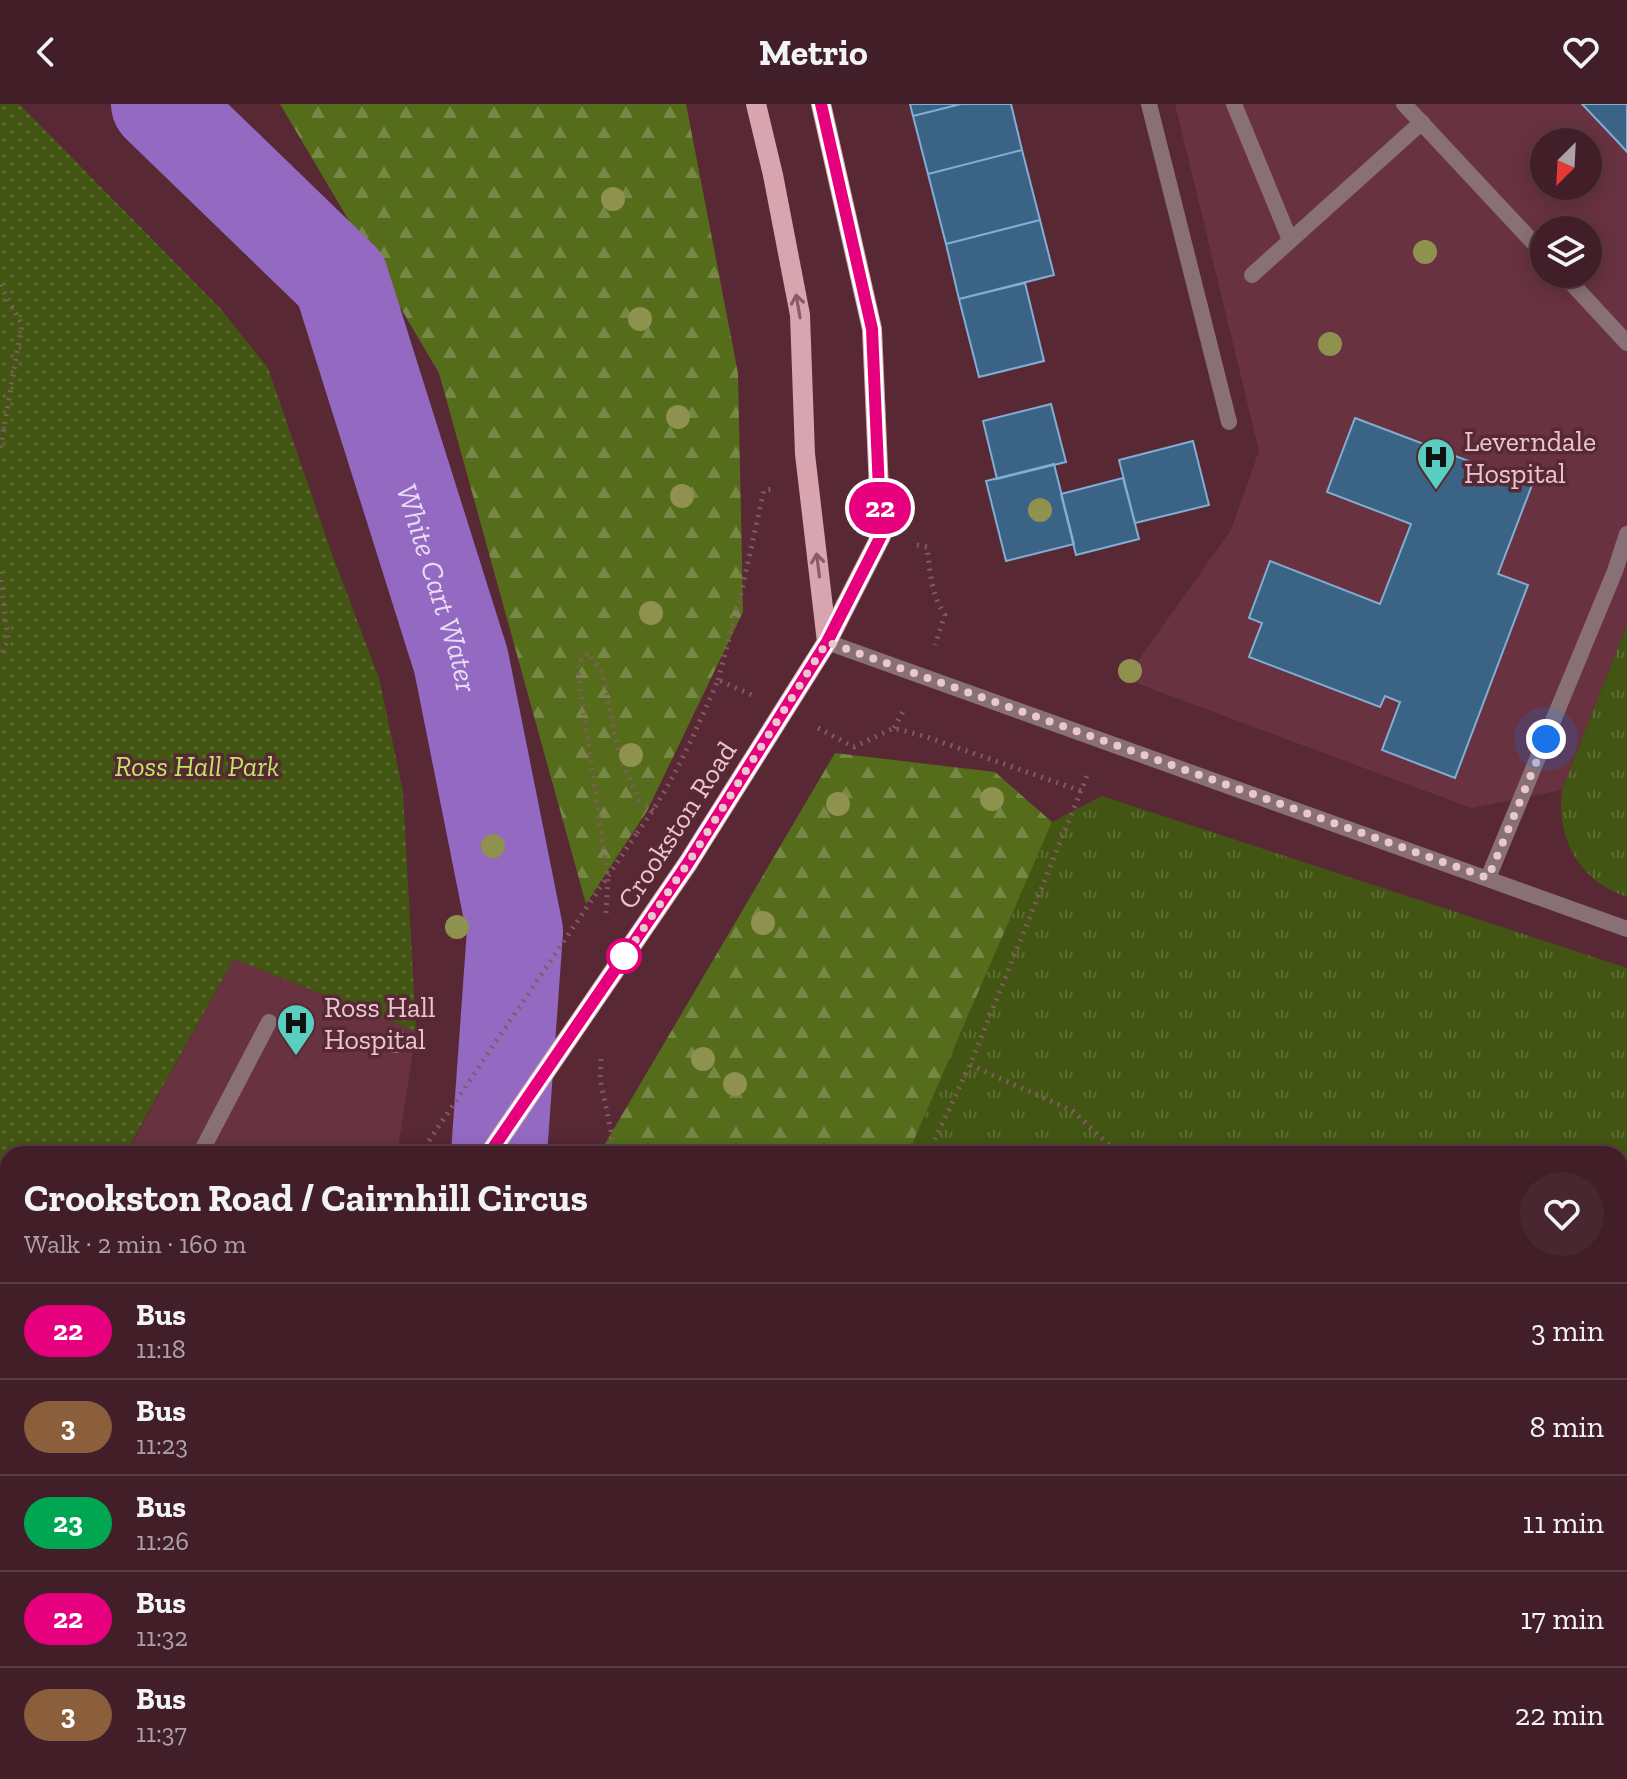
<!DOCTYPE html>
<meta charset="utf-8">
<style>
body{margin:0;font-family:"Zilla Slab",serif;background:#492730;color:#f1f3f6;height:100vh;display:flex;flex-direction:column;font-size:30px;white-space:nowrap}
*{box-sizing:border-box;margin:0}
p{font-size:26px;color:#aea2a8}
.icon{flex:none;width:44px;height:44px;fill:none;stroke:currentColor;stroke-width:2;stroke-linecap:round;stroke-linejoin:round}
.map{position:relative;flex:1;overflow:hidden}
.details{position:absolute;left:0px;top:1042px;width:1628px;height:634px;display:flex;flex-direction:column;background:#421e28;border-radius:24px 24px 0 0;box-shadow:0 4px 20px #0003,0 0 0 2px #5a3c45}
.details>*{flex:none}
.badge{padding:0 16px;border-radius:26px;font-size:28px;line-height:52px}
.needle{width:52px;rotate:204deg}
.buttons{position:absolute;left:1530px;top:24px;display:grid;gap:16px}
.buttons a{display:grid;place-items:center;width:72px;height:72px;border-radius:50%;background:#421e28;box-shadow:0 4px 20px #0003,0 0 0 2px #5a3c45;font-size:40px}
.you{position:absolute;width:40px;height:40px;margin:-20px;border:6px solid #fff;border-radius:50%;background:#1a73e8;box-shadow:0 0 0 12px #1a73e833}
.map>.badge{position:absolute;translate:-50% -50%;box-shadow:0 0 0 4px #fff}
.round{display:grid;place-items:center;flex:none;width:84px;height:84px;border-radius:42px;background:#492730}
.summary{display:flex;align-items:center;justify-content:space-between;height:136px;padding:0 24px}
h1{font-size:38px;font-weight:700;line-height:60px}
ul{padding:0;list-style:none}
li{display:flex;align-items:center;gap:24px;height:96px;padding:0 24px;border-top:2px solid #5a3c45}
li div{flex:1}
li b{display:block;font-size:30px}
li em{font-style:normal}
li .badge{min-width:88px;font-weight:700;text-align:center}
header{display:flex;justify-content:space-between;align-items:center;height:104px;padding:0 24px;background:#421e28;font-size:36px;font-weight:700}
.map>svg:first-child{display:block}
</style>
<header><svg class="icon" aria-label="back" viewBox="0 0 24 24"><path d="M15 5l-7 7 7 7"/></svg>Metrio<svg class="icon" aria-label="heart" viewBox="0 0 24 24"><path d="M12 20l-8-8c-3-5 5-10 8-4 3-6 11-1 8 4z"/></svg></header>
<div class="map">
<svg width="1627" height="1675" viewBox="0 0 1627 1675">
<defs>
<pattern id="grass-tufts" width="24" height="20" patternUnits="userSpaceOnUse" patternTransform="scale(2)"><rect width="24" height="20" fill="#425512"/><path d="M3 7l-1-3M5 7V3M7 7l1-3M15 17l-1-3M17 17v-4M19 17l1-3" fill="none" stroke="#5d6c33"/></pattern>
<pattern id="forest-firs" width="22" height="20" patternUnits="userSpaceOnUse" patternTransform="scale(2)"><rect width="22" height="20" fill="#556d1b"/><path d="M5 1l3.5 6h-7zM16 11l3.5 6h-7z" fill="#768746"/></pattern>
<pattern id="park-dots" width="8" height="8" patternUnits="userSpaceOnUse" patternTransform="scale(2)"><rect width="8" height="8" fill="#425512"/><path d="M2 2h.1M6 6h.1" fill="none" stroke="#5d6c33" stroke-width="1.8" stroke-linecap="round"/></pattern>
</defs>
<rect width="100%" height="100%" fill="#582835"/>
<path fill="#683241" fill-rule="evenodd" d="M1175 0H1627V520L1562 686 1471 704 1125 575 1231 426 1259 347ZM1544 38H1588V82H1544ZM1544 126H1588V170H1544Z
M234 855 416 927 398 1045 395 1050H126Z
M8 1257V1607L0 1618V1272Z"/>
<path fill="url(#grass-tufts)" d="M1627 520V793C1579 777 1556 735 1562 686Z
M1102 692 1627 864V1675H1057L1049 1668H1620V1050H908L1052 718Z"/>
<path fill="url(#forest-firs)" d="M280 0H686L738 269 743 508 647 707 586 800 439 269Z
M835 649 995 668 1052 718 908 1050H599Z
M154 1668H572L573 1675H149Z
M747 1668H1049L1057 1675H756Z"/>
<path fill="url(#park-dots)" d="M0 0H19L220 204 268 264 333 453 379 574 403 687 416 927 234 855 125 1050H8V1257L0 1272Z"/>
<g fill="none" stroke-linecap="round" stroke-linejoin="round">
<g stroke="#9469c2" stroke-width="96">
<path id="s1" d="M159 0 341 176 461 557 515 827 499 1050"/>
<path d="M659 1668 665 1675"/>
</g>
</g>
<path fill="#3a6385" stroke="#82aed3" stroke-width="2" d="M910 0H961L913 12Z
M961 0H1011L1022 46 928 70 913 12Z
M1582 0H1627V48L1618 38Z
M1022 46 1040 116 946 140 928 70Z
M1040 116 1054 171 959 195 946 140Z
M1025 179 1044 257 979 273 959 195Z
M1051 300 1066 358 997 375 983 317Z
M1355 314 1532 381 1498 470 1528 481 1455 674 1382 646 1400 598 1385 592 1380 603 1249 553 1262 519 1249 514 1270 457 1380 500 1411 420 1327 388Z
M1193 337 1209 401 1135 419 1119 356Z
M1054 360 1074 440 1006 457 986 377Z
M1123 374 1139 435 1076 451 1061 390Z"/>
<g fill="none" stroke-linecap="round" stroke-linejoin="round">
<path stroke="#845964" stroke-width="5" stroke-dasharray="2 6" stroke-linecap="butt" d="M0 181 22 221 0 346
M917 441 927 443C930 467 931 491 945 511L935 541
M0 468 8 536 0 554
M718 576 740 494 764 386 774 385
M818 624 854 643 894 624 927 633 1081 687
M894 624 905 604
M637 729C672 682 695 629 718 576L752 591
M606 809 608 775 577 560 588 549 602 568 619 650 639 696 654 707
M601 955 600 975 616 1050
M970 961 1073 1007 1119 1050
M928 1050 970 961 1089 667
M0 1097 8 1103
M1620 1273 1627 1270
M953 1668 962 1675"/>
<path stroke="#897075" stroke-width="16" d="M1149 0 1229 318
M1234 0 1290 136
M1404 0 1544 150
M1563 170 1627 239
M1252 171 1422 18
M1488 774 1615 467 1627 430
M200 1050 269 918
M0 1425 8 1411"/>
<path stroke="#897075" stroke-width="16" d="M827 538 1627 825"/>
<path stroke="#d7a4af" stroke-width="20" d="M756 0 773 71 800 211 805 350 827 538
M688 759 827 538 881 432 872 225 821 0
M61 1675 66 1668"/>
<path stroke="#845964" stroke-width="5" stroke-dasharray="2 6" stroke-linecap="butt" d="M420 1050 637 729"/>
<path stroke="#d7a4af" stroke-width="20" d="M489 1050 688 759"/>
</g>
<g fill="#8f914e">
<circle cx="613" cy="95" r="12"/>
<circle cx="1425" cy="148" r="12"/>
<circle cx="640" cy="215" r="12"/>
<circle cx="1330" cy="240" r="12"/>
<circle cx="678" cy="313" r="12"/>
<circle cx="682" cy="392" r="12"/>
<circle cx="1040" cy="406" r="12"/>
<circle cx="651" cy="509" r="12"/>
<circle cx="1130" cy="567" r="12"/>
<circle cx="631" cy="651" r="12"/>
<circle cx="992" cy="695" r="12"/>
<circle cx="838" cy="700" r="12"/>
<circle cx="493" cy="742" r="12"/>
<circle cx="763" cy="819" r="12"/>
<circle cx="457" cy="823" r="12"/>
<circle cx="395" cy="937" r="12"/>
<circle cx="703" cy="955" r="12"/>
<circle cx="735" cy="980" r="12"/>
</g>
<defs><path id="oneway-shaft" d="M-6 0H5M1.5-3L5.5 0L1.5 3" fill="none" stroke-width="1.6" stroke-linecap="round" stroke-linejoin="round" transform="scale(2)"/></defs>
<g stroke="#8b5a66">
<use href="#oneway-shaft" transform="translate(798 202) rotate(-100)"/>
<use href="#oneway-shaft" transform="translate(818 461) rotate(-97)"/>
</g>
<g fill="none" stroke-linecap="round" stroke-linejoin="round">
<g stroke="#fff" stroke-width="18">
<path id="line" d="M489 1050 688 759 827 538 881 432 872 225 821 0"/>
</g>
<use href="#line" stroke="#e6007e" stroke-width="12"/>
<path stroke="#e8c8ce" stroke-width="8" stroke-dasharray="0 14.4" d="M624 852 622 856 688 759 827 538 1488 774 1546 635"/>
</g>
<defs>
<g id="hospital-pin" transform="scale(2)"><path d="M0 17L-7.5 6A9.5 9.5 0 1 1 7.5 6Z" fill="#58cec0" stroke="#582835"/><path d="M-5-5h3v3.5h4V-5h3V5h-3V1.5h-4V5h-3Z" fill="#111"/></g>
</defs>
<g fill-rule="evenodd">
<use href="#hospital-pin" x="1436" y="353"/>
<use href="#hospital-pin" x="296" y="919"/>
</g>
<circle fill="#fff" stroke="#e6007e" stroke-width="4" cx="624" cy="852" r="16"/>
<g text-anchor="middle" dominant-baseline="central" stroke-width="7" stroke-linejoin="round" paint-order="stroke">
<g font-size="28" fill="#e8c8ce" stroke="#582835" text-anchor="start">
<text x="1464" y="337">Leverndale<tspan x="1464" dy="32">Hospital</tspan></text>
<text x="324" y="903">Ross Hall<tspan x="324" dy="32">Hospital</tspan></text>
</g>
<g font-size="28" font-style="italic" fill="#bce762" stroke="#582835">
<text x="197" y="662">Ross Hall Park</text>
</g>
<g font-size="28" fill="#e8c8ce" stroke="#582835">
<text transform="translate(677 721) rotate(-57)">Crookston Road</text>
</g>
<g font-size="30" font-style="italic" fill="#e6dcf4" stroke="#582835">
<text stroke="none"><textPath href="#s1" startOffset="576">White Cart Water</textPath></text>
</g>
</g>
</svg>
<div class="buttons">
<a><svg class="needle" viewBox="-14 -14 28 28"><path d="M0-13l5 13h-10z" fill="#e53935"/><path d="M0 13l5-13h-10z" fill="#aea2a8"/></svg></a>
<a><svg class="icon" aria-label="layers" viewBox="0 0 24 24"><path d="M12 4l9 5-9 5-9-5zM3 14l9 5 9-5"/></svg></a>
</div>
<div class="you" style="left:1546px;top:635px"></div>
<b class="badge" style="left:880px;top:404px;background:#e6007e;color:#fff">22</b>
<section class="details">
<div class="summary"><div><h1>Crookston Road / Cairnhill Circus</h1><p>Walk · 2 min · 160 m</p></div><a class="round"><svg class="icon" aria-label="heart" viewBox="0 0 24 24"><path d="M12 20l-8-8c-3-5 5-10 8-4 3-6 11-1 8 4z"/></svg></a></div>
<ul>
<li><span class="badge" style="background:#e6007e;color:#fff">22</span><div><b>Bus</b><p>11:18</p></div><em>3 min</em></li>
<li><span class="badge" style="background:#8b5e3c;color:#fff">3</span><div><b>Bus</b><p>11:23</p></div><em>8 min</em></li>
<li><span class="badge" style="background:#00a651;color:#fff">23</span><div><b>Bus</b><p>11:26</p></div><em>11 min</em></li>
<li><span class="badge" style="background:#e6007e;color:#fff">22</span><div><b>Bus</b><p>11:32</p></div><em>17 min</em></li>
<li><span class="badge" style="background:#8b5e3c;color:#fff">3</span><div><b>Bus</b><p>11:37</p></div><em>22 min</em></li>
</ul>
</section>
</div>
